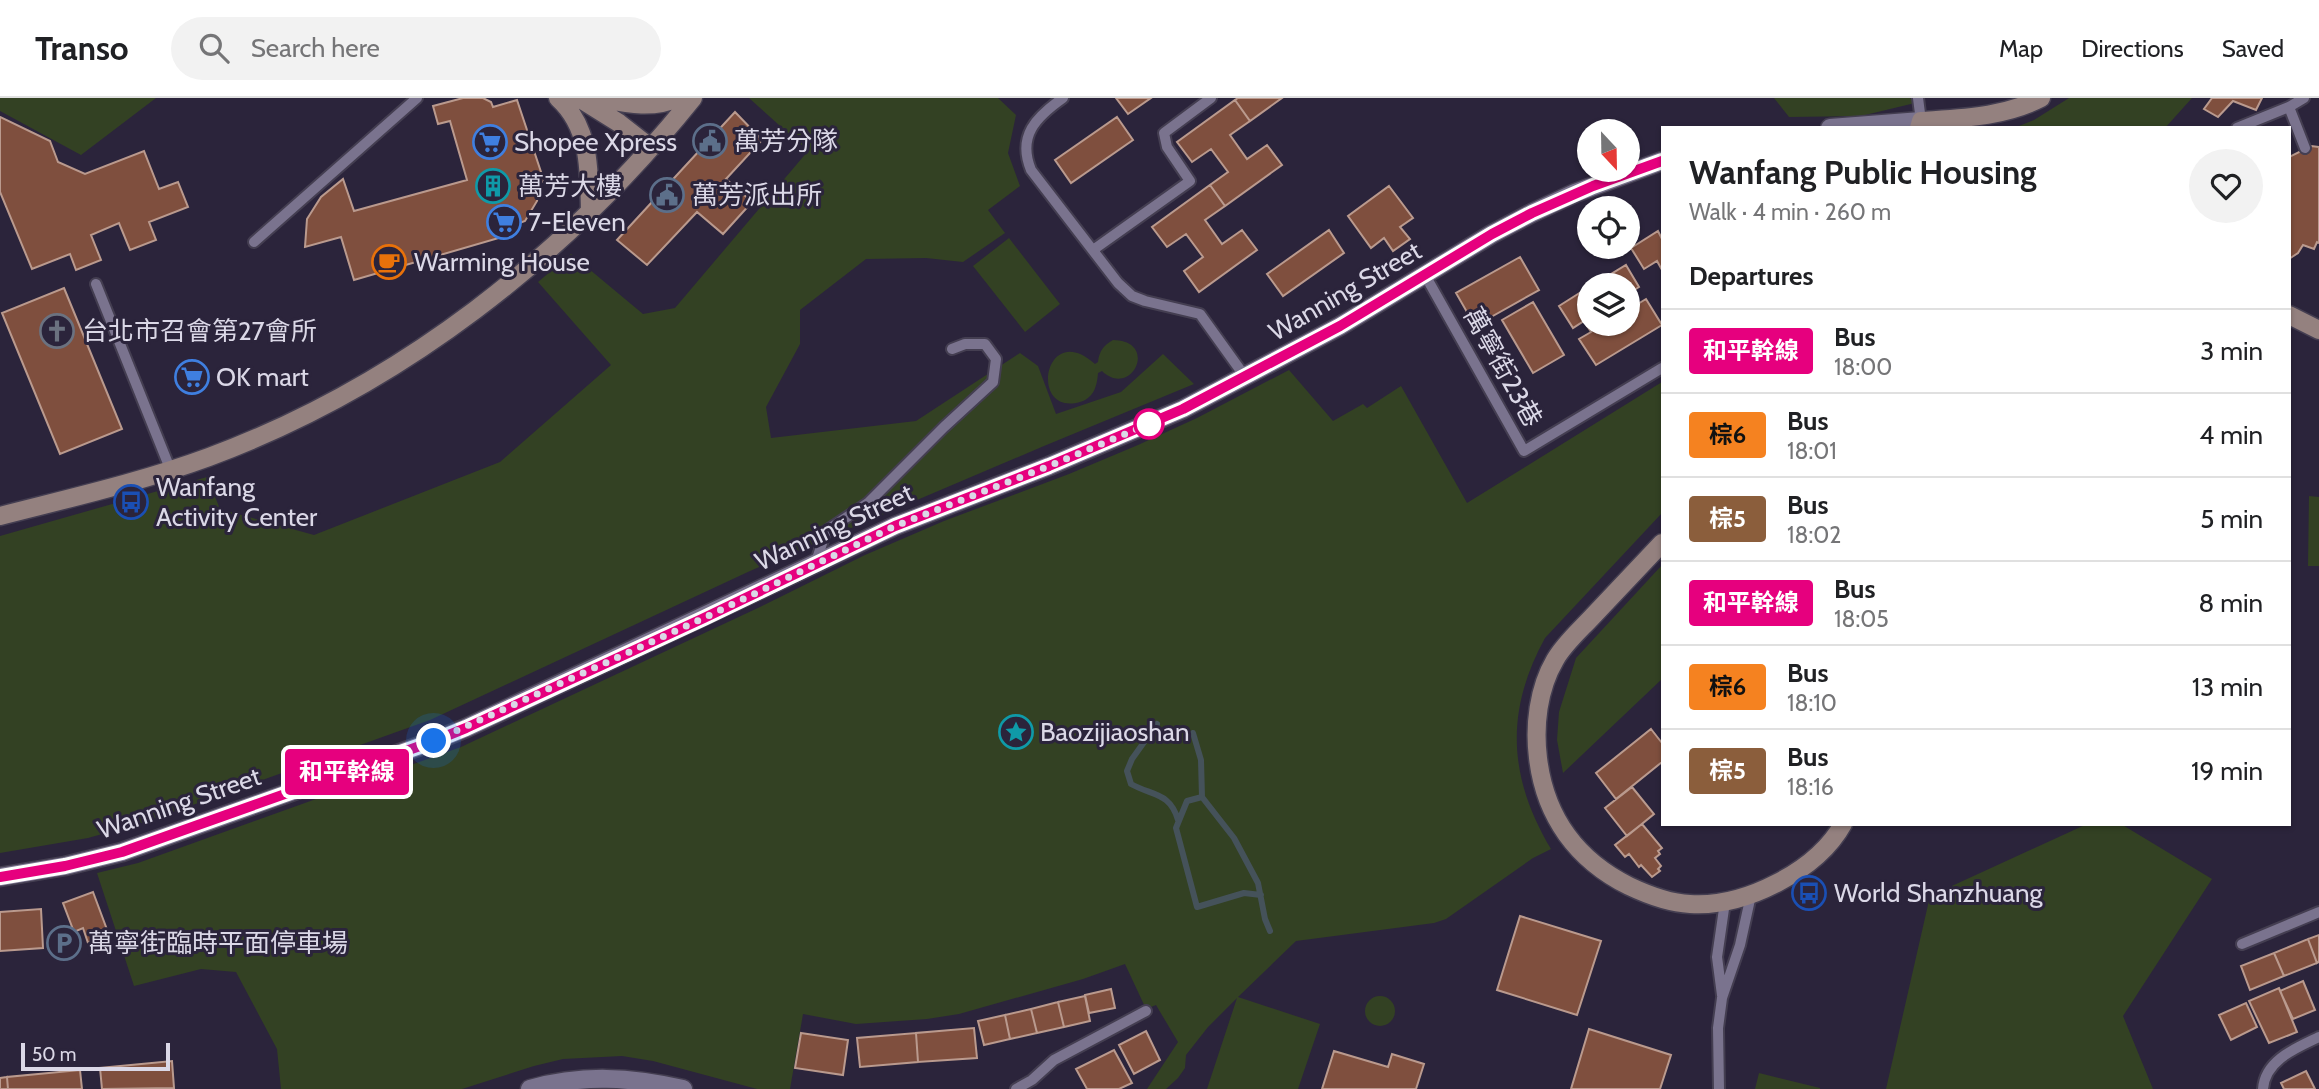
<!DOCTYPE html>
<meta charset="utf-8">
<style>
body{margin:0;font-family:Cabin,"Noto Sans TC",sans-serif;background:#f2f2f2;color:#202124;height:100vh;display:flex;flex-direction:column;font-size:26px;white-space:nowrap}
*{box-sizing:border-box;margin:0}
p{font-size:23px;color:#757577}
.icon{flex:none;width:38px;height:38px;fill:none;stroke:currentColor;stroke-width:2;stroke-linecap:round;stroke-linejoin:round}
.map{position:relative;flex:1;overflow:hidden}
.sheet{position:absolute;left:1661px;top:28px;width:630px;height:700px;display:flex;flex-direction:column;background:#fff;border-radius:0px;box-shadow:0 2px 5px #0004}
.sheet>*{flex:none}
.badge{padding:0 14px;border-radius:5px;font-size:24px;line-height:46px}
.needle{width:46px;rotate:158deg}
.buttons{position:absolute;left:1577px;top:21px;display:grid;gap:14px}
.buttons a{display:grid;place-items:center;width:63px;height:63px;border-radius:50%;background:#fff;box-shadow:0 2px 5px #0004;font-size:35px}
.scale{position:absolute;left:21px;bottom:18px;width:149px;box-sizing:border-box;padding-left:7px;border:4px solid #dbd8e7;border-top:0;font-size:19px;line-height:24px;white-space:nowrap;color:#dbd8e7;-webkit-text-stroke:5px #2b243b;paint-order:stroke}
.you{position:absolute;width:35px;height:35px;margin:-18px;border:5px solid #fff;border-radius:50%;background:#1a73e8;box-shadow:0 0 0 10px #1a73e833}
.map>.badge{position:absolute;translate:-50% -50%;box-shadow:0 0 0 4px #fff}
h2{padding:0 28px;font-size:26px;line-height:63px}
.round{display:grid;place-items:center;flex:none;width:74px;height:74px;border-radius:37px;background:#f2f2f2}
.head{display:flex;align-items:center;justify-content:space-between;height:119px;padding:0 28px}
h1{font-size:33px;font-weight:700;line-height:52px}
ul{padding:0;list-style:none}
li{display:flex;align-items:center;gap:21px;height:84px;padding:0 28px;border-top:2px solid #e0e0e0}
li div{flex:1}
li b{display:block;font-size:26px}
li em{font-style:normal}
li .badge{min-width:77px;font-weight:700;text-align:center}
header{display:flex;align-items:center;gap:42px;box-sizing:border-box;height:98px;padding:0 35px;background:#fff;border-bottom:2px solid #e0e0e0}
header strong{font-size:33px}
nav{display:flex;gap:38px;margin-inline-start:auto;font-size:24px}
.search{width:490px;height:63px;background:#f2f2f2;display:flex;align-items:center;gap:18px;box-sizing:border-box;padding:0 24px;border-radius:38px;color:#757577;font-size:26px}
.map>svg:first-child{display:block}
</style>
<header>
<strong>Transo</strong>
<div class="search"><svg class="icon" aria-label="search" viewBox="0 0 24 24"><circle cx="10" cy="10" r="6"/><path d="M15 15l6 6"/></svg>Search here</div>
<nav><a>Map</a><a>Directions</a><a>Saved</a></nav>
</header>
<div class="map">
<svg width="2319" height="991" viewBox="0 0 2319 991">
<rect width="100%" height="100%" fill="#2b243b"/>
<path fill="#334123" d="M0 0H156L81 57 0 13Z
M749 0H998L1016 17 1008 55 1020 88 988 112 1005 135 963 164 926 160 866 161 800 212V246L766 309 771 340 916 323 1020 255 1038 268 1056 316 1121 294 1163 256 1194 286 1044 348 750 473 430 622 145 724 88 740 0 755V438L207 379 220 411 314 437 500 364 611 267 538 184 571 156 643 216 675 210 808 53Z
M1774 0H1910L1915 5 1861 18 1789 19Z
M2069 0H2192L2165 30H2014L2034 22Z
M1009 140 1060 206 1025 234 973 168Z
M1113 242C1160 243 1131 301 1102 273L1098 275C1097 288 1094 300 1080 304 1028 319 1044 220 1095 266L1098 264C1099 253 1104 247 1113 242Z
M1289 272 1333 323 1363 306 1367 310 1401 288 1467 405 1662 284V415L1545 540C1505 613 1508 679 1551 751L1533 760 1446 821 1434 825 1296 843 1238 899 1320 926 1298 991H1207L1237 900 1208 929 1186 957 1185 970 1178 980 1166 991H1147L1178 944 1156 907 1146 911 1125 866 1083 881 959 916 927 921 856 926 803 916 790 991H757L653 963 622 958 563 961 534 968 462 991H281L277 951 236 874 201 871 134 888 97 775 138 765 461 649 760 509 865 457 944 423 1069 376 1138 347 1197 320Z
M2309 398 2319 399V468H2308Z
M1662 467V581L1563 675 1557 642 1559 614 1576 560Z
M2087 726H2121L2212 781 2123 918 2153 991H1886L1930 798Z
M1365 913a15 15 0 1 1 30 0a15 15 0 1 1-30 0Z
M1759 975 1820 990V991H1755Z"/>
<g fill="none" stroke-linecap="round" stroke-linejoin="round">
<path stroke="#45525a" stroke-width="6" d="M1157 626 1132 661 1127 673 1131 686C1152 698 1170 694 1178 722
M1193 635 1201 662 1202 699
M1261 797 1244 795 1197 809 1176 730 1187 703 1202 699 1234 740 1258 785 1265 821 1270 833"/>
</g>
<path fill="#7f4f3e" stroke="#ba9a8e" stroke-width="2" d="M463 0H483L491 4 493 9 517 2 544 83 537 86 539 91 537 103 525 123 509 129V137L354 182 341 139 305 149 307 121 321 99 343 81 354 113 467 82 450 23 438 26 433 8Z
M1116 0H1151L1128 16Z
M1238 0H1282L1250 23 1235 2Z
M2212 0H2262L2256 12 2233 3 2218 19 2204 11Z
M1235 2 1250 23 1230 37 1247 61 1267 47 1282 67 1225 108 1210 87 1228 74 1211 51 1192 64 1177 44Z
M735 14 762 42 726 81 752 104 723 136 697 114 647 167 617 142Z
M0 19 50 43 58 64 85 76 144 53 159 91 178 84 188 109 149 124 156 142 130 152 119 125 91 137 101 162 76 172 70 156 32 171 0 94Z
M1117 19 1133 42 1071 85 1055 62Z
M2311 48 2319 49V145L2317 144 2314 151 2303 147 2298 155 2289 161V59Z
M1210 87 1225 108 1205 122 1222 146 1242 132 1257 152 1199 194 1184 173 1203 159 1186 136 1167 149 1152 129Z
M1389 88 1413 120 1400 129 1410 141 1393 153 1384 140 1371 150 1348 118Z
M1329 132 1344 155 1283 198 1267 176Z
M1658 133 1662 141V172L1657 163 1644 171 1631 150Z
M1520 159 1539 192 1475 228 1456 195Z
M1626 167 1639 189 1628 196V187H1593Z
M1589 189V226H1628V204L1631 210 1646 201 1662 227 1596 267 1579 241 1591 234 1584 223 1573 230 1559 208Z
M64 190 122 331 60 356 2 215Z
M1533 204 1564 257 1533 275 1502 222Z
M1651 631 1662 645V664L1616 701 1596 675Z
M1632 689 1654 716 1627 738 1605 710Z
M1642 726 1662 750 1658 753 1660 756 1655 760 1661 768 1658 771 1660 773 1652 779 1641 767 1639 769 1629 756 1625 759 1615 747Z
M93 794 109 837 88 845 83 830 74 834 63 805Z
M41 811 43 850 0 853V814Z
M1520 818 1601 843 1577 917 1497 892Z
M2319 837V864L2317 865 2308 841Z
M2308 841 2317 865 2284 878 2274 855Z
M2274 855 2284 878 2250 892 2241 868Z
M2303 883 2315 912 2293 921 2280 893Z
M2279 890 2297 934 2269 945 2249 903Z
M1111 891 1115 910 1089 915 1085 897Z
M1085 898 1090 923 1064 929 1058 904Z
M1058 904 1064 929 1037 935 1031 911Z
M2246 905 2257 929 2231 942 2219 917Z
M1031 911 1037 935 1010 941 1005 917Z
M1005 917 1010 941 984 947 978 923Z
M974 930 977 960 918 964 916 935Z
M1589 931 1671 957 1660 991H1571Z
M1146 933 1160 962 1134 976 1119 947Z
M801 935 848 942 843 977 795 970Z
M916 935 918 964 860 969 857 940Z
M1114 952 1132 985 1119 991H1087L1076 971Z
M1334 953 1388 969 1392 956 1424 966 1416 991H1322Z
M172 963 174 990 102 991 100 970Z
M80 972 82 991H8L7 979Z
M2306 973 2315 991H2284L2281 985Z
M7 979 8 991H0V980Z"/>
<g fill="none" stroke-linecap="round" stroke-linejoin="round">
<g stroke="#443e51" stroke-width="14">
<path id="lane" d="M1063 0C1036 19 1017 38 1031 72L1118 185 1132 198 1145 203 1200 216 1246 280
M1918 0 1921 23
M2289 9 2305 50
M2237 30 2289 9 2304 0
M254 144 417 0
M1093 152 1190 83 1167 49 1164 35 1211 0
M1425 177 1524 353 1662 270
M96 186 171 373
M816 464 826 433 868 405 944 329 993 284 996 261 985 246H965L952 251
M2242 846 2319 814
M1722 897 1717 859 1725 804
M1016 991 1032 982 1054 962 1146 913
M1719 991 1718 930 1722 900 1740 847 1751 797
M2263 991C2265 962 2296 950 2319 939"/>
</g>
<g stroke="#443e51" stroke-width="21">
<path id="street" d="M1830 30 1921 23
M0 779 65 768 122 754 434 643 466 630 895 428 1049 368 1183 311 1340 228 1492 136 1532 115 1575 95 1662 63
M530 991C582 976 631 979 683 991"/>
</g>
<g stroke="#443e51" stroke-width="21">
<path id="secondary" d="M558 0C591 30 589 74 590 114
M579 0 619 25 651 50
M597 0C624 5 651 12 678 0
M1919 30 1921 23C1962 20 2004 19 2041 0
M2289 217 2319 232
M0 418C70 400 141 384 209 359 400 288 566 158 693 0
M1662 445C1639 469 1616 494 1593 518 1580 532 1564 546 1555 562 1538 591 1534 628 1538 660 1545 719 1577 762 1629 788 1648 797 1669 805 1690 806 1720 808 1750 799 1777 785 1804 771 1828 753 1843 726"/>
</g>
<use href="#lane" stroke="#7a738e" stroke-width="10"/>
<use href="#street" stroke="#7a738e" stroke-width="18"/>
<use href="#secondary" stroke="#94817f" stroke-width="18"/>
</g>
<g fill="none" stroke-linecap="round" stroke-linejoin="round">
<g stroke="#fff" stroke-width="16">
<path id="line" d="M0 779 65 768 122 754 434 643 466 630 704 520 895 428 1049 368 1183 311 1340 228 1492 136 1532 115 1593 88 1662 63"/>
</g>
<use href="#line" stroke="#e6007e" stroke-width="10"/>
<path stroke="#dbd8e7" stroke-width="7" stroke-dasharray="0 12.6" d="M434 643 704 520 895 428 1049 368 1149 326"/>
</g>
<defs>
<g id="civic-ring" transform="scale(1.75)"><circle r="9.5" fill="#2b243b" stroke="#5c6f8a" stroke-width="1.5"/><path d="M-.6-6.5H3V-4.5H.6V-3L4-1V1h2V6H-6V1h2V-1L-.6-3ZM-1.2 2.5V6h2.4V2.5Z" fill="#5c6f8a"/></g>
<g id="supermarket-ring" transform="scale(1.75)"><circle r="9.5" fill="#2b243b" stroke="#3f7fe0" stroke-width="1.5"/><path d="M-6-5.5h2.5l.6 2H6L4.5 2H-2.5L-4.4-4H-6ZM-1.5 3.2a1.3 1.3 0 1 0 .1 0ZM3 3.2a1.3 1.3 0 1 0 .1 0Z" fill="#3f7fe0"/></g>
<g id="building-ring" transform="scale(1.75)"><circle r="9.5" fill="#2b243b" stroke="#0f9aa8" stroke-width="1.5"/><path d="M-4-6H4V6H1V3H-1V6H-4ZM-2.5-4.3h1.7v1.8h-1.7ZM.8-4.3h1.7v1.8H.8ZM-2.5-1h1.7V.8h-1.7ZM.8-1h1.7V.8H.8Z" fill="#0f9aa8"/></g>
<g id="cafe-ring" transform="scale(1.75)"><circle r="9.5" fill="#2b243b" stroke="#e8710a" stroke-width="1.5"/><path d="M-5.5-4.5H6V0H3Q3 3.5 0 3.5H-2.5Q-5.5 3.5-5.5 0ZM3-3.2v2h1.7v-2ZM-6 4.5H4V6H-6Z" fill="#e8710a"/></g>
<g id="church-ring" transform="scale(1.75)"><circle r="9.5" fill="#2b243b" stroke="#6b7280" stroke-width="1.5"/><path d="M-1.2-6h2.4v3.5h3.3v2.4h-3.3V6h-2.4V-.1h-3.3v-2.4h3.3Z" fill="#6b7280"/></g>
<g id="bus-ring" transform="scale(1.75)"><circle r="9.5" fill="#2b243b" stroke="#1a4fb4" stroke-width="1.5"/><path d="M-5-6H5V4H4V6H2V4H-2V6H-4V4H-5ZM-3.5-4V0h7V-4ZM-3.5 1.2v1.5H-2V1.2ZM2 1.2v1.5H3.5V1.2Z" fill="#1a4fb4"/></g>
<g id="sight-ring" transform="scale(1.75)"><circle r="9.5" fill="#2b243b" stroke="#0f9aa8" stroke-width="1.5"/><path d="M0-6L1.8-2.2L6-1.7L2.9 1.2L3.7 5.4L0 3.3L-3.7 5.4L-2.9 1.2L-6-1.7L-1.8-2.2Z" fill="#0f9aa8"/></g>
<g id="parking-ring" transform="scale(1.75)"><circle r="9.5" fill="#2b243b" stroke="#5c6f8a" stroke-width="1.5"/><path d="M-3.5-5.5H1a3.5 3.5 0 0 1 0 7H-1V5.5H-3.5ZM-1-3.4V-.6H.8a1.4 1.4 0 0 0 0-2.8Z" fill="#5c6f8a"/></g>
</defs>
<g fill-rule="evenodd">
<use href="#civic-ring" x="710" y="43"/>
<use href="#supermarket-ring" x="490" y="44"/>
<use href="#building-ring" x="493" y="88"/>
<use href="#civic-ring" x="667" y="97"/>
<use href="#supermarket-ring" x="504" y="124"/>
<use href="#cafe-ring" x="389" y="164"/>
<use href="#church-ring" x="57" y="233"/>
<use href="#supermarket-ring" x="192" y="279"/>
<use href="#bus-ring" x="131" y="404"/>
<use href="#sight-ring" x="1016" y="634"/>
<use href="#bus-ring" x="1809" y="795"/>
<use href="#parking-ring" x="64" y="845"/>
</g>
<circle fill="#fff" stroke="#e6007e" stroke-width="3.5" cx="1149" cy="326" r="14"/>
<g text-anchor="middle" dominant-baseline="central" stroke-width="6" stroke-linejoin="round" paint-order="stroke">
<g font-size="26" fill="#dbd8e7" stroke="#2b243b" text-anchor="start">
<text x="734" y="43">萬芳分隊</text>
<text x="514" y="44">Shopee Xpress</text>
<text x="518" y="88">萬芳大樓</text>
<text x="692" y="97">萬芳派出所</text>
<text x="528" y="124">7-Eleven</text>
<text x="414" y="164">Warming House</text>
<text x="82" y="233">台北市召會第27會所</text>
<text x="216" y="279">OK mart</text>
<text x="156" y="389">Wanfang<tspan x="156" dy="30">Activity Center</tspan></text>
<text x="1040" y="634">Baozijiaoshan</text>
<text x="1834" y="795">World Shanzhuang</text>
<text x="88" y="845">萬寧街臨時平面停車場</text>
</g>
<g font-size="26" fill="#dbd8e7" stroke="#2b243b">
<text transform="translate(1345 193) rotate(-30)">Wanning Street</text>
<text transform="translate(1503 269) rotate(61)">萬寧街23巷</text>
<text transform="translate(834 429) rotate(-25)">Wanning Street</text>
<text transform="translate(179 705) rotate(-19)">Wanning Street</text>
</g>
</g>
</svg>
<div class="buttons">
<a><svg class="needle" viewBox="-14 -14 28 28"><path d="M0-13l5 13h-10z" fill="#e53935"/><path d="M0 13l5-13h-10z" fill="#757577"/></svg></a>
<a><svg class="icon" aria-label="locate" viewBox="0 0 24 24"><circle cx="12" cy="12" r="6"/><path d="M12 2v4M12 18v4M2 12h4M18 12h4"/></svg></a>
<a><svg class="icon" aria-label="layers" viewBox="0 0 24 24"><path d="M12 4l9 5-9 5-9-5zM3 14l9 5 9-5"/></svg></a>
</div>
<div class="scale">50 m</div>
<div class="you" style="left:434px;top:643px"></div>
<b class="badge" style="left:347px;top:674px;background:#e6007e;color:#fff">和平幹線</b>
<section class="sheet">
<div class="head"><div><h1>Wanfang Public Housing</h1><p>Walk · 4 min · 260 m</p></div><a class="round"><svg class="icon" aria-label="heart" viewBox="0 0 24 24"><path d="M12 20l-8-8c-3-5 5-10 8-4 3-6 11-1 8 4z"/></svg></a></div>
<h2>Departures</h2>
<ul>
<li><span class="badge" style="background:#e6007e;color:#fff">和平幹線</span><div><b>Bus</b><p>18:00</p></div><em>3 min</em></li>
<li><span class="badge" style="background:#f58220;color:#111">棕6</span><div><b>Bus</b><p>18:01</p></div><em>4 min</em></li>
<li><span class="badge" style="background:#8b5e3c;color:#fff">棕5</span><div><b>Bus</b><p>18:02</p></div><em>5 min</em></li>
<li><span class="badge" style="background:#e6007e;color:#fff">和平幹線</span><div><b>Bus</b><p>18:05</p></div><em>8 min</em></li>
<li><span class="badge" style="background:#f58220;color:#111">棕6</span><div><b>Bus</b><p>18:10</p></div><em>13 min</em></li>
<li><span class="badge" style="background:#8b5e3c;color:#fff">棕5</span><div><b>Bus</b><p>18:16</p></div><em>19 min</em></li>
</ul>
</section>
</div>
